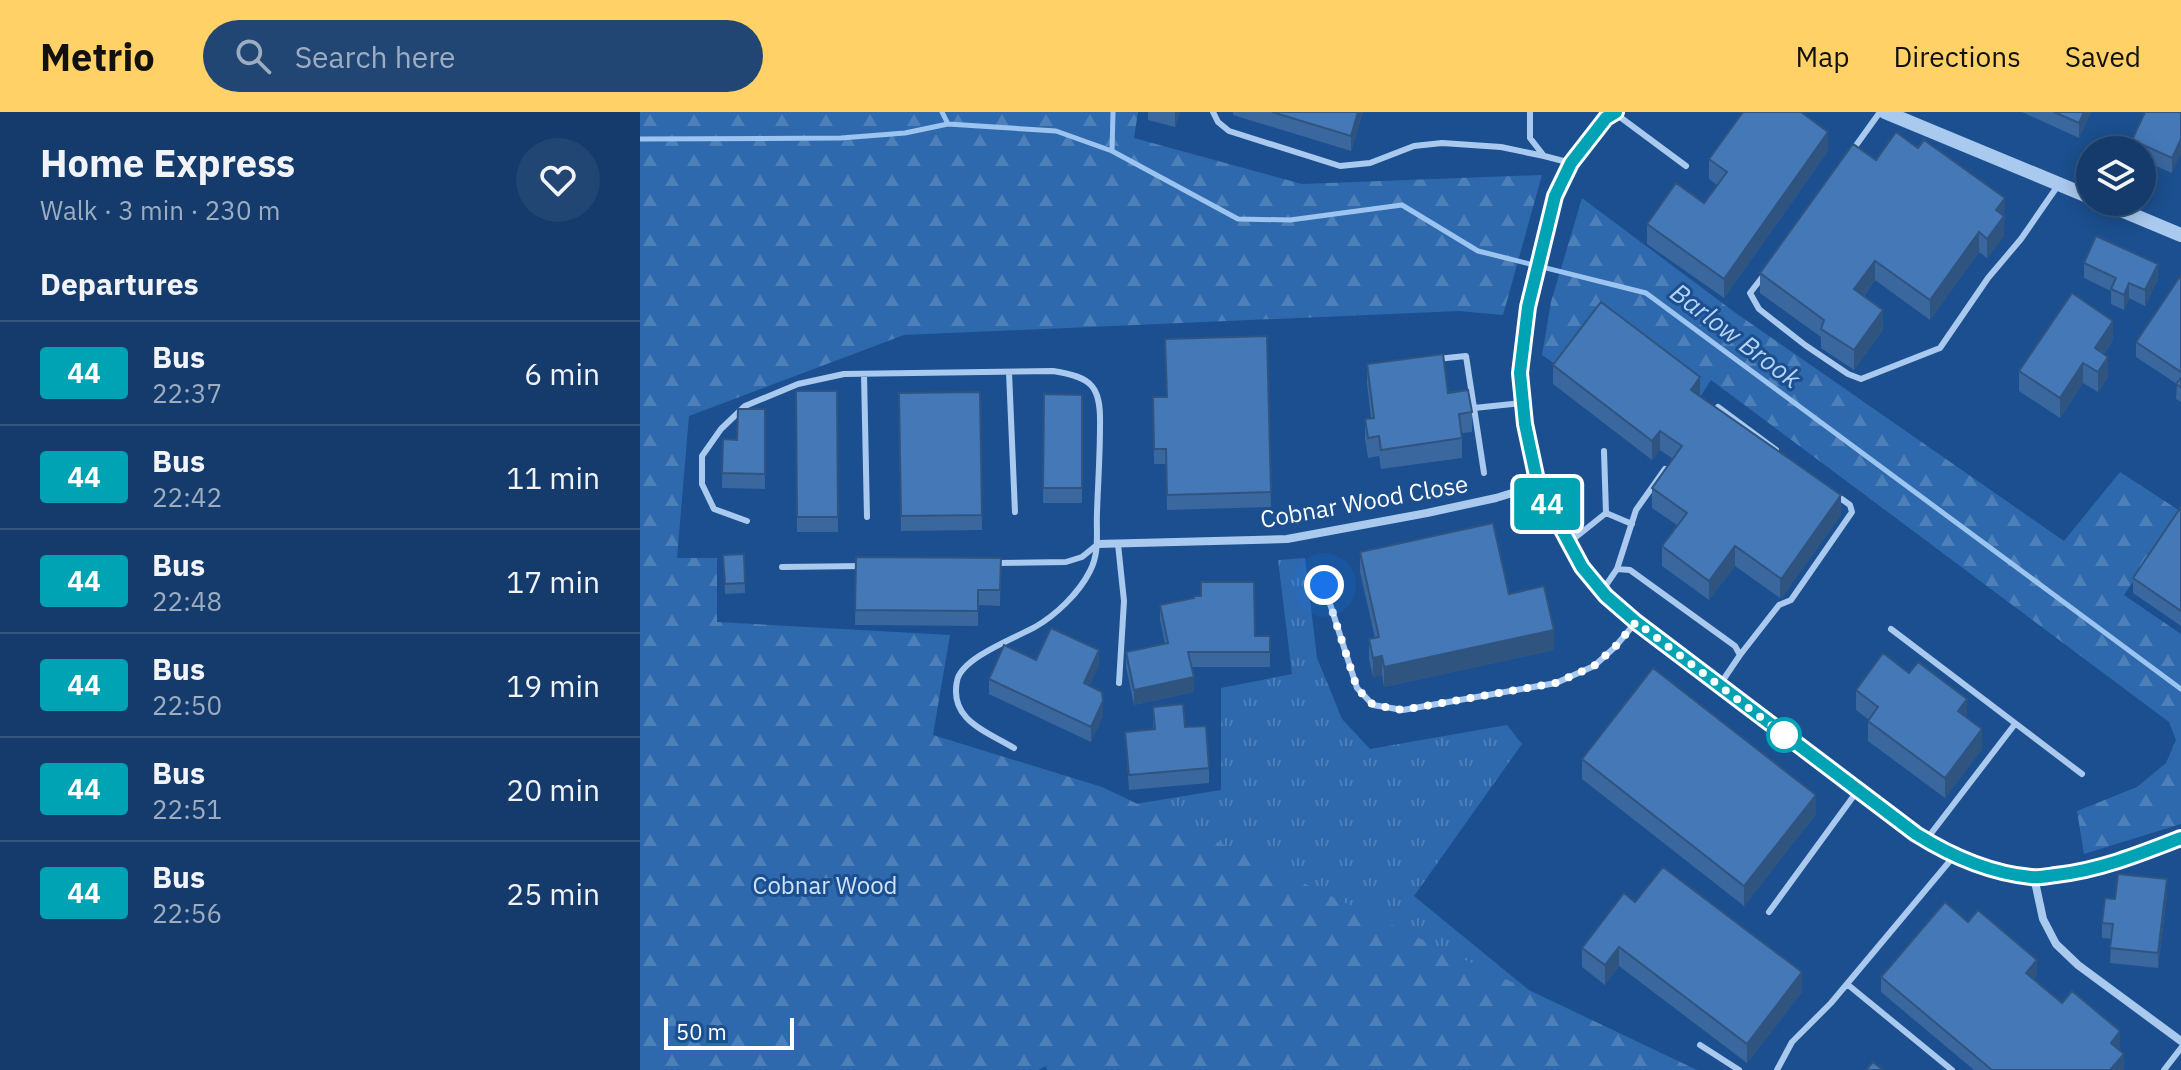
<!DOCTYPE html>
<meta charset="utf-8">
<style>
body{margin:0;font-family:"IBM Plex Sans",sans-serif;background:#214673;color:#f1f3f6;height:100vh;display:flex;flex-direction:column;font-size:30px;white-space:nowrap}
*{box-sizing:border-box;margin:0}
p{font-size:26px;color:#9dadc1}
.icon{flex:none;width:44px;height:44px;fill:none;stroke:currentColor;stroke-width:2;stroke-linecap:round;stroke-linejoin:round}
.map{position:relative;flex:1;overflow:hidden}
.sheet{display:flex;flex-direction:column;background:#143b6b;width:640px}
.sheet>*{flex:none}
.badge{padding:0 16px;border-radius:6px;font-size:28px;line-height:52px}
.tools{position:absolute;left:1436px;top:24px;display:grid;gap:16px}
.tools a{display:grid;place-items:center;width:80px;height:80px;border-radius:50%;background:#143b6b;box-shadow:0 4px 20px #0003,0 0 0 2px #33557e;font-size:40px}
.scale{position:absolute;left:24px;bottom:20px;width:130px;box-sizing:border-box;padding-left:8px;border:4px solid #fff;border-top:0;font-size:22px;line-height:28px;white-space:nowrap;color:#fff;-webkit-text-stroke:6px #1b4f8f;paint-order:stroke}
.you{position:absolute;width:40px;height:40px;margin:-20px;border:6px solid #fff;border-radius:50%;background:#1a73e8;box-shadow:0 0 0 12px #1a73e833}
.map>.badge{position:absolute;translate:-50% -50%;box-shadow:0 0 0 4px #fff}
h2{padding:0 40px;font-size:30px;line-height:72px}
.round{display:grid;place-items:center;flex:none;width:84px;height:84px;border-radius:42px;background:#214673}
.summary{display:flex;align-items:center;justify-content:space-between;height:136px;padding:0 40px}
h1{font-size:38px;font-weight:800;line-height:60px}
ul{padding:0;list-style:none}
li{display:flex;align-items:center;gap:24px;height:104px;padding:0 40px;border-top:2px solid #33557e}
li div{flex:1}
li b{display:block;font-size:30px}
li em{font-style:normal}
li .badge{min-width:88px;font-weight:700;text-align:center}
header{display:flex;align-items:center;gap:48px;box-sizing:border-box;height:112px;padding:0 40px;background:#ffd166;color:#111}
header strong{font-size:38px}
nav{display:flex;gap:44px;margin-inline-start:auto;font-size:28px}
.search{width:560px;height:72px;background:#214673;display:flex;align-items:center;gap:20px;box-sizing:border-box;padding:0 28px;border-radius:44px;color:#9dadc1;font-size:30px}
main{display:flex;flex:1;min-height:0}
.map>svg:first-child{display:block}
</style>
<header>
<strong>Metrio</strong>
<div class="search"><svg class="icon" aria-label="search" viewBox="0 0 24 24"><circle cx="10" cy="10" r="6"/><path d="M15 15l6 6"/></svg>Search here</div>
<nav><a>Map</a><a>Directions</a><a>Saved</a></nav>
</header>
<main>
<section class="sheet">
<div class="summary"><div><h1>Home Express</h1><p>Walk · 3 min · 230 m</p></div><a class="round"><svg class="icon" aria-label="heart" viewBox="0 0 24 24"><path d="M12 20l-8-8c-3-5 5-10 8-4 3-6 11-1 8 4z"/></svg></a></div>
<h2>Departures</h2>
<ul>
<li><span class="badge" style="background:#00a3b4;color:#fff">44</span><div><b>Bus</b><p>22:37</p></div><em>6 min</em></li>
<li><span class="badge" style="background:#00a3b4;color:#fff">44</span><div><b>Bus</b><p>22:42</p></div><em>11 min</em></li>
<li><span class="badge" style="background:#00a3b4;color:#fff">44</span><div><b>Bus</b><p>22:48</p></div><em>17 min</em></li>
<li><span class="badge" style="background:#00a3b4;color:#fff">44</span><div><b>Bus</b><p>22:50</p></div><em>19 min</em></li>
<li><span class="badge" style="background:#00a3b4;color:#fff">44</span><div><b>Bus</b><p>22:51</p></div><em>20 min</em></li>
<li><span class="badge" style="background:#00a3b4;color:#fff">44</span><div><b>Bus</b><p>22:56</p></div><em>25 min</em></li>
</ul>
</section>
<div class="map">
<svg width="1541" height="958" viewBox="0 0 1541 958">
<defs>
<pattern id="grass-tufts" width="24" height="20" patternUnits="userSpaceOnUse" patternTransform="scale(2)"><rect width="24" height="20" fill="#2e69ad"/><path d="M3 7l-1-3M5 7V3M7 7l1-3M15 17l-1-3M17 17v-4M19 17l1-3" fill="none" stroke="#4d80b9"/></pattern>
<pattern id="forest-firs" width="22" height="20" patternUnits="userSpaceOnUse" patternTransform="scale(2)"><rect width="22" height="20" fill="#2e69ad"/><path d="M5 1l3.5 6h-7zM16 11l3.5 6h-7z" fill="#4d80b9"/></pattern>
</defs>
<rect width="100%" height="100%" fill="#1b4f8f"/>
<path fill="url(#grass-tufts)" d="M665 446 677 546 702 607 730 637 867 613 882 632 774 784 890 879 495 692 581 678V576L652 562 638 448Z"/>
<path fill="url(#forest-firs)" d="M0 0H498L494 26 662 72 902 63 863 203 819 199 264 223 49 304 37 446H77V510L310 523 293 623 462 675 1057 958H407L406 954 398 958H0Z
M942 86 1093 199 1424 429 1480 360 1540 399 1484 483 1541 522V712L1444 742 1437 699 1497 675 1526 651 1536 628 1529 610 1071 268 1060 285 924 258 902 243 911 190Z"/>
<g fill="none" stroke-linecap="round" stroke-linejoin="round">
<path stroke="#9cc4f0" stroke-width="5" d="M302 0 308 12
M0 27 201 26 265 21 308 12 416 19 472 39 598 107 650 108 762 93 838 139 1006 181 1541 577
M472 39 473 0"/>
<path stroke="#a9c9ee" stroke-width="6" d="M573 0 578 10 589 19 700 54 730 51 774 34 802 31 861 35 904 44
M890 0V26L904 44 931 51
M976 2 1046 54
M1212 39 1240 0
M1124 163 1110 181 1119 197 1165 233 1208 262 1221 267 1300 236 1348 166 1381 127 1419 72
M797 247 826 244 844 361
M369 260 375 400
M224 262 227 405
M1078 295 1136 338
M834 296 882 291
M964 339 966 401
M107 409 74 397 62 372V344L81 317 105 294 158 272 204 262 413 259C453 265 461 275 460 314 460 343 458 371 457 400 456 420 460 440 450 459 439 481 416 503 395 515 375 526 321 546 317 569 309 608 346 619 374 636
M931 429 966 401 992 412
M478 432 484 489 479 571
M355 451 426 450 442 445 458 432
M142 455 224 454
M977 457 996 398 1025 357
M684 473 717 576 733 593 763 598 916 571 954 554 975 535 996 510
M962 479 977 457 990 458 1095 534 1100 543 1079 574
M1251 517 1442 662
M1100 543 1139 493 1151 488 1212 400 1210 393 1196 383
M1286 728 1375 612
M1129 800 1218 678
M1207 872 1312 958
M1060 933 1099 958
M1137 958 1152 930 1191 891 1314 744
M1524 958 1541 936"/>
<path stroke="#a9c9ee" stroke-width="8" d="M458 432 647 427 787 401 856 386 898 373
M1394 765 1403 807 1416 832 1438 853 1541 929"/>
<path stroke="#a9c9ee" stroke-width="14" d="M976 0 966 6 931 51 915 84 888 195 880 261 885 312 898 373 942 455 966 484 996 510 1276 722C1311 744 1350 761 1391 765 1399 765 1408 764 1416 763 1460 758 1500 742 1541 726
M1245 0 1450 85
M1462 90 1541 123"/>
</g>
<path fill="#3a679d" d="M508 0H540L535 15 508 8Z
M593 0H723L711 39 593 3Z
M1382 0H1451L1439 26Z
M1541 0 1532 61 1502 48V38H1492V28Z
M1188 39 1084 186 1007 132V112L1064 91 1077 73 1069 67V47Z
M1236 48 1365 106 1364 108V124L1347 146 1339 140 1290 208 1235 168 1224 184 1243 218 1214 258 1181 236V225L1120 181V161Z
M1444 151 1518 167 1505 194 1489 186 1484 198 1471 192V179L1444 166Z
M1541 163V290L1536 287 1537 272 1496 245V230Z
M627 224 631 395 527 398 526 352H514L513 285H526Z
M1473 228 1464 242 1468 265 1458 280 1443 271 1420 306 1379 279V259Z
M727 252 808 281 832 300V320L822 321V346L741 357 739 344 728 346 725 327V307L731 306 727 272Z
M913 253 1060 285 1201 403 1142 485 1140 486 1095 454 1069 488 1022 454V434L1037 413 1012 396V376L1033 347 1020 338 1012 348 913 272Z
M156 279H197L198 420H157Z
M340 280 342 418 261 419 259 281Z
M404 282 442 283V391H403Z
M125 297V377L82 376 83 327 97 328Z
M1541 395V514L1493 481V466Z
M720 440 869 482 914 538 744 575 742 563 733 565 729 547V527L735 526 720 460Z
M104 442 105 481 85 482 83 443Z
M216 445 361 446 360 494 338 493V514L215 513Z
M520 493 615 524H630V555H552L554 580 494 593 486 555V540L525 532 520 508Z
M396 548 459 553 449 574 463 604 451 630 349 582V567Z
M1216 578 1342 637 1305 686 1228 629V609L1229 608 1216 598Z
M513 595 545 615 569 656V671L489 678 485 620 513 618Z
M942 647 1176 702 1104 794 942 667Z
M1527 782 1518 856 1470 851 1471 827 1462 826V811Z
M995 790 1162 880 1107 951 979 854 965 873 942 855V836Z
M1328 810 1397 863 1394 867 1422 891 1480 935 1478 937 1484 957 1483 958H1334L1241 880V865Z"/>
<path fill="#305480" d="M535 0H540L535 15Z
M718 0H723L711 39V24Z
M1444 0H1451L1439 26V11Z
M1188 20V39L1084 186V167Z
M1541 27V42L1532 61V46Z
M1365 86 1364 124 1347 146V127L1356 98Z
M1339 120V140L1290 208V188Z
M1235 149V168L1214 197V177Z
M1518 152V167L1505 194V178Z
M1489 171V186L1484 198V183Z
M1243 198V218L1214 258V238Z
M1473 209V228L1455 255V236Z
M1468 245V265L1458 280V260Z
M1443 251V271L1420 306V286Z
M1060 265V285L1051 278Z
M1020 319V338L1012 348V329Z
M1201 383V403L1142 485 1140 486V466Z
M1095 434V454L1069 488V469Z
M914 518V538L744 575V555Z
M459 538V553L444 586V571Z
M742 544V563L733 565V546Z
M554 565V580L494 593V578Z
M1327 587V607L1318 599Z
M463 589V604L451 630V615Z
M1342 617V637L1305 686V666Z
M1176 683V702L1104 794V774Z
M1527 767V782L1518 856V841Z
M979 835V854L965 873V853Z
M1397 848V863L1386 876V861Z
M1162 860V880L1107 951V932Z
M1480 919V935L1471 946V931Z
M1484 942V957L1483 958H1470Z"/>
<path fill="#4478b7" stroke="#305480" stroke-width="2" d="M632 0H718L711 24Z
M1103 0H1161L1188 20 1084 167 1007 112 1036 71 1064 91 1087 60 1069 47Z
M1414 0H1444L1439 11Z
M1505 0H1541V27L1532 46 1492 28Z
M1256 20 1278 36 1284 28 1365 86 1356 98 1364 104 1347 127 1339 120 1290 188 1235 149 1214 177 1243 198 1214 238 1181 217 1184 208 1120 161 1213 32 1236 48Z
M1456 124 1518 152 1505 178 1489 171 1484 183 1471 177 1476 166 1444 151Z
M1541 163V260L1496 230Z
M1432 181 1473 209 1455 236 1468 245 1458 260 1443 251 1420 286 1379 259Z
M961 190 1060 265 1051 278 1201 383 1142 466H1140L1095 434 1069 469 1022 434 1047 401 1012 376 1042 334 1020 319 1012 329 913 253Z
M627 224 631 380 527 383 526 337H514L513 285H527L525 227Z
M803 242 808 281 828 278 832 300 819 302 822 326 741 338 739 324 728 326 725 307 734 306 727 252Z
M1541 266V275L1536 272Z
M156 279H197L198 405H157Z
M340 280 342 403 261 404 259 281Z
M404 282 442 283V376H403Z
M98 297H125V362L82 361 83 327 97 328Z
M1541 395V499L1493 466Z
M853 411 869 482 904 474 914 518 744 555 742 544 733 546 729 527 739 525 720 440Z
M104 442 105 471 85 472 83 443Z
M216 445 361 446 360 478H338V499L215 498Z
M561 470H614L615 524H630V540H548L554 565 494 578 486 540 528 531 520 493 554 486V484H561Z
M411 516 459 538 444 571 462 580 463 589 451 615 349 567 364 533 396 548Z
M1243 541 1269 561 1278 550 1327 587 1318 599 1342 617 1305 666 1228 609 1238 595 1216 578Z
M1013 556 1176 683 1104 774 942 647Z
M543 592 545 615 566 614 569 656 489 663 485 620 515 617 513 595Z
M1023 755 1162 860 1107 932 979 835 965 853 942 836 984 781 995 790Z
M1478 762 1527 767 1518 841 1470 836 1473 812 1462 811 1465 786 1475 787Z
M1305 790 1328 810 1338 798 1397 848 1386 861 1422 891 1432 879 1480 919 1471 931 1484 942 1470 958H1352L1241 865Z
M1233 950 1243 958H1226Z"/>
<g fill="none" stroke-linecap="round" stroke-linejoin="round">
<g stroke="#fff" stroke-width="18">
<path id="line" d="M976 0 966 6 931 51 915 84 888 195 880 261 885 312 898 373 942 455 966 484 996 510 1276 722C1311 744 1350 761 1391 765 1399 766 1408 764 1416 763 1460 758 1500 742 1541 726"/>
</g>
<use href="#line" stroke="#00a3b4" stroke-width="12"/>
<path stroke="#fff" stroke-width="8" stroke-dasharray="0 14.4" d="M684 473 717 576 733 593 763 598 916 571 954 554 975 535 996 510 1144 623"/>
</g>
<circle fill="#fff" stroke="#00a3b4" stroke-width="4" cx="1144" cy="623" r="16"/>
<g text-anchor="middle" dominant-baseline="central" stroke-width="6" stroke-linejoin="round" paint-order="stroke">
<g font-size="24" fill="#fff" stroke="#1b4f8f">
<text transform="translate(724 389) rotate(-10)">Cobnar Wood Close</text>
</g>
<g font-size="24" fill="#cfe3fa" stroke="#1b4f8f">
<text x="185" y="773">Cobnar Wood</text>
</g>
<g font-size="26" font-style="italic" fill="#b5d3f5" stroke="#1b4f8f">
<text transform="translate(1096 223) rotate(37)">Barlow Brook</text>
</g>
</g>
</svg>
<div class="tools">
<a><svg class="icon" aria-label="layers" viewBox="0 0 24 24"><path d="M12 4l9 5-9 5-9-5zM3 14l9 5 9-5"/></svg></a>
</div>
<div class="scale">50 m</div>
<div class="you" style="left:684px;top:473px"></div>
<b class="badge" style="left:907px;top:392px;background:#00a3b4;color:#fff">44</b>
</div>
</main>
